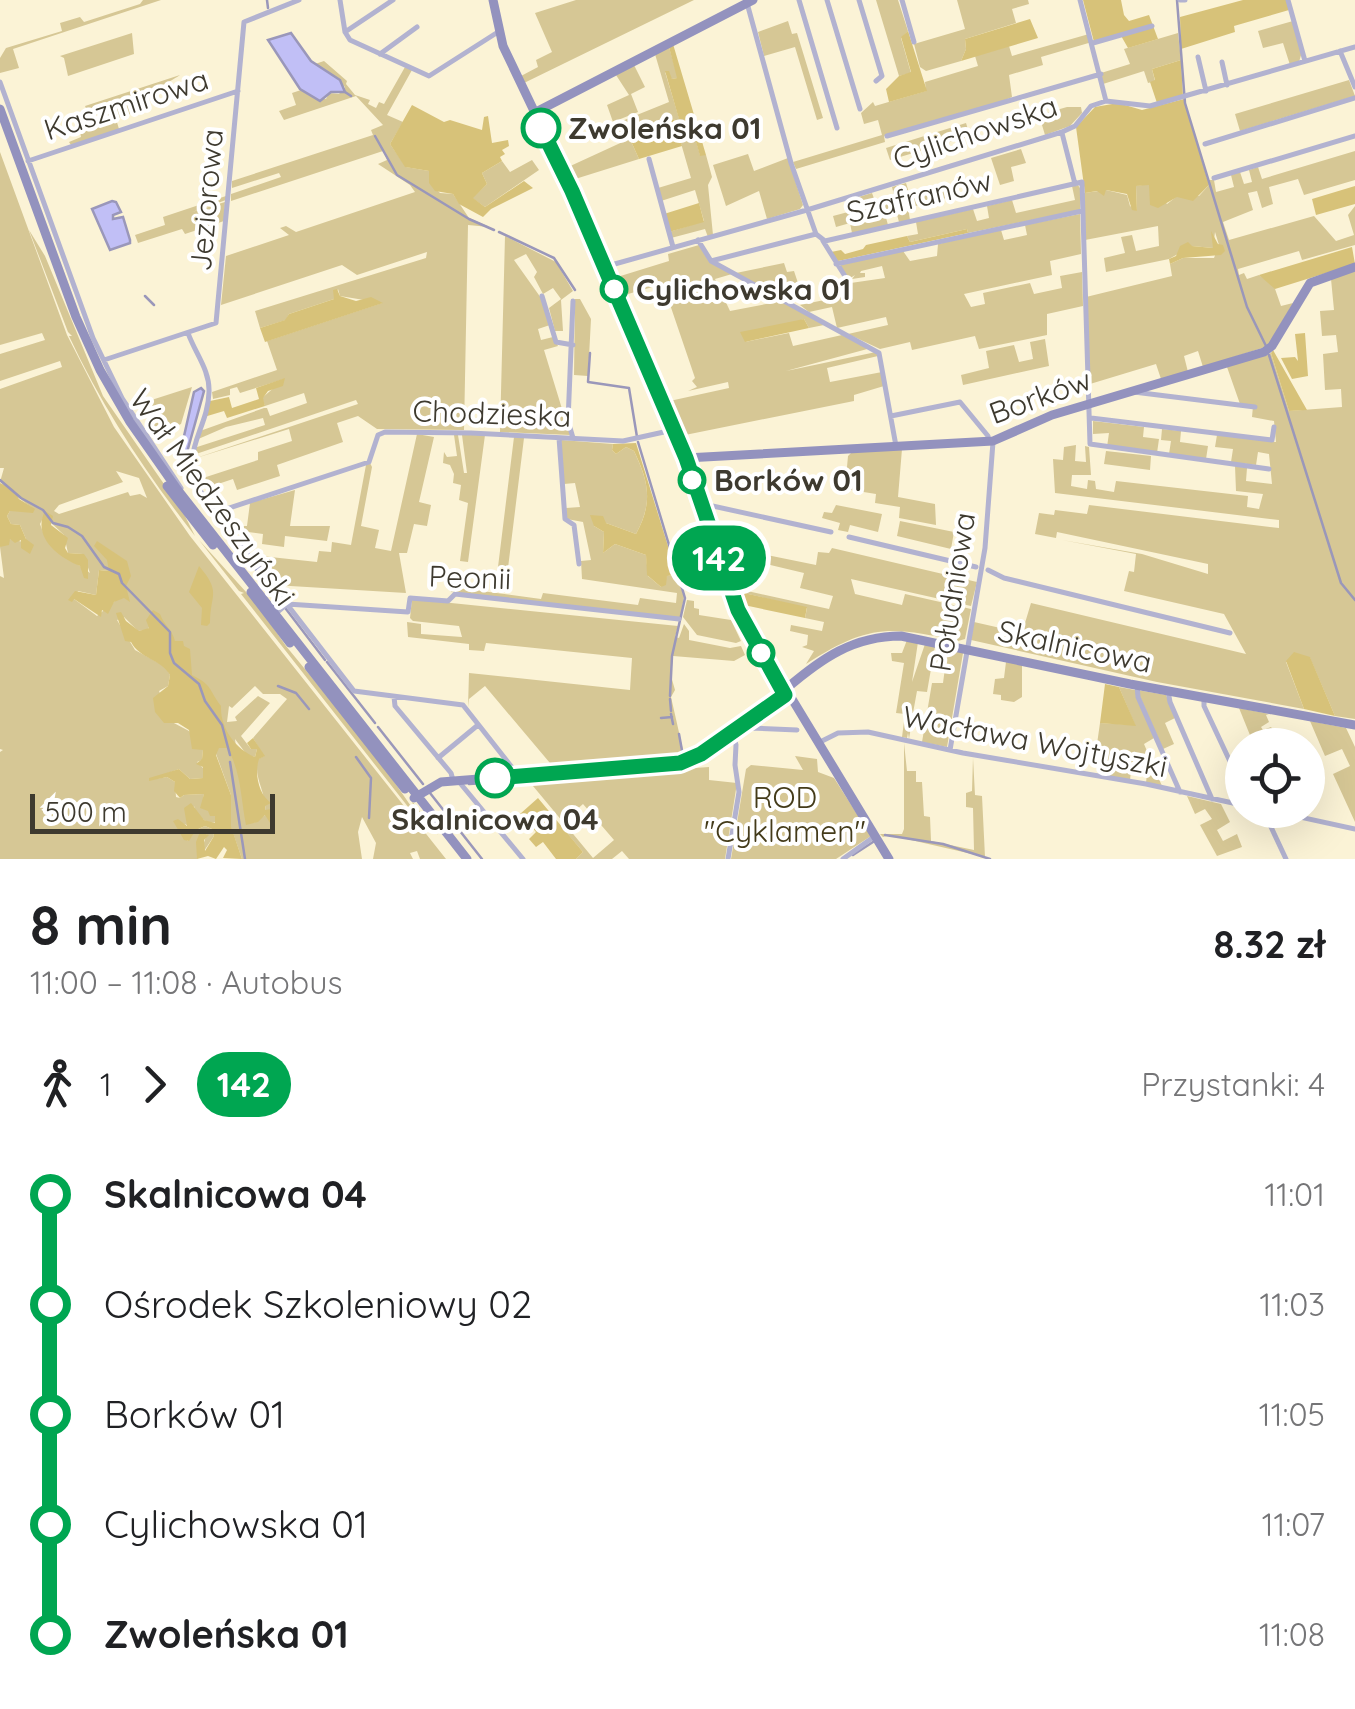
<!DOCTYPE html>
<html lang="pl">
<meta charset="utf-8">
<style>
body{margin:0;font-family:Quicksand,sans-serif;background:#f6f6f6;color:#202124;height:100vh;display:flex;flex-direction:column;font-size:38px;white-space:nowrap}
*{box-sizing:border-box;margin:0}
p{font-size:32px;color:#757577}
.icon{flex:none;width:55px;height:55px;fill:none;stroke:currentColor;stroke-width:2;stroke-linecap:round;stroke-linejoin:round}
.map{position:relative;height:859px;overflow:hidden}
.sheet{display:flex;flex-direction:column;background:#fff;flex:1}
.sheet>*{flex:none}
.badge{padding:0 20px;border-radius:32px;font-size:35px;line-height:65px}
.buttons{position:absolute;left:1225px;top:728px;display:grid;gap:20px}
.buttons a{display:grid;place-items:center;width:100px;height:100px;border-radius:50%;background:#fff;box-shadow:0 10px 40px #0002;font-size:50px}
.scale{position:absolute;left:30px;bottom:25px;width:245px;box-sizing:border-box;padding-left:10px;border:5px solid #3e3a2f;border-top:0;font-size:28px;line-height:35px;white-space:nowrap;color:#3e3a2f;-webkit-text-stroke:8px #fff;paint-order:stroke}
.map>.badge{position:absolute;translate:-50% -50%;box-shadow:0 0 0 5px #fff}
.legs{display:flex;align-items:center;gap:15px;height:110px;padding:0 30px;font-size:32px}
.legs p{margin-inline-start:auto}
.summary{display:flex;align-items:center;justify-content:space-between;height:170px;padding:0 30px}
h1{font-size:55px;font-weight:700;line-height:75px}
ul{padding:0 30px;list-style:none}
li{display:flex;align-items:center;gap:35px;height:110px;font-size:38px}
li i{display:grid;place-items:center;width:15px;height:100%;margin:0 12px;background:currentColor}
li i::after{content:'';width:25px;height:25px;margin:-12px;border:8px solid;border-radius:50%;background:#fff}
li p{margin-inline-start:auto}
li:first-child i{background:linear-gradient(#0000 50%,currentColor 0)}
li:last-child i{background:linear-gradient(currentColor 50%,#0000 0)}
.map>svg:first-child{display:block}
</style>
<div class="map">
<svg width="1355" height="859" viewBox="0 0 1355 859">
<rect width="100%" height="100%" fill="#fbf3d6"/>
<path fill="#d6c795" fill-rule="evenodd" d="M143 0H161L13 49 19 68 0 73V58L6 48 62 31 60 23 80 17 84 22 140 4Z
M576 0H694L524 83 521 76 538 67 536 60 552 52 535 13Z
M876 0H898L908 31 901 38 911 73 899 76Z
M957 0H1028L1029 4 1012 9 1016 23 965 39 966 49 961 61 926 71 920 67 914 44 965 29Z
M788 21 792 34 797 33 823 118 817 120 795 47 764 56 758 32Z
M1293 21 1302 52 1299 62 1290 65 1283 43 1263 48 1258 31Z
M132 33 134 54 68 76 64 58 60 56Z
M1178 33 1181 60 1152 69 1155 81 1148 83 1144 71 1103 84 1101 73 1130 64 1124 49Z
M1089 34 1092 42 1041 57 1043 65 1009 75 1012 97 1003 101 884 136 885 142 796 169 793 162 882 135 878 120 864 124 861 113 873 102 875 106 926 91 925 82 978 66 975 56 1009 46 1012 56Z
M669 47 678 78 672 79 665 72 679 118 684 119 693 130 700 155H706L712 177 708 185 713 235 708 237 705 229 671 238 669 232 704 221 695 190 661 201 658 188 691 178 674 119 630 139 639 159 572 180 566 168 629 139 620 142 615 129 617 123 669 102 655 54Z
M324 61 347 81 346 84 355 95 370 100 368 104 376 108 379 102 384 104 405 67 412 70 387 115 403 122 390 144 406 167 429 171 430 183 440 193 453 194 469 218 490 227 468 225 464 430 377 429 358 416 337 423 343 442 277 465 280 476 237 490 233 479 200 490 197 482 203 478 258 460V452L292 441 289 429 193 459 358 404 356 400 193 455 194 448 265 425 263 418 226 427 196 440 200 431 264 408H267L270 416 307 403 304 393 265 406 262 398 284 379 240 393 237 387 230 389V395L213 399 212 392 277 370 267 341 382 303 340 296 338 289 334 299 289 314 286 320 260 328 255 311 426 258 427 252 357 275 342 265 221 305 226 256 289 235 280 228 286 226 296 232 415 192 410 185 378 164 387 160 383 151 231 201V194L281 177 279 173 232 188V181L373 135 371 130 383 125 356 96 284 120 279 111 296 105 292 93 301 90 310 96 326 99 329 93 339 94 345 87 315 64Z
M634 65 645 87 631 94 638 112 613 122 607 105 629 95 616 75Z
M180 75C167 84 147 91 142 110L116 119 119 129 71 145 69 142 81 137 80 131 109 121 106 111 90 117 85 106Z
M1349 80 1355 96 1240 131 1235 114Z
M1067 107H1081L1082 113 1070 126 1045 135 1039 115Z
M966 123 970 136 890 160 886 148Z
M1021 149 1026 163 1011 167 1014 181 1000 185 991 158Z
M1355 151V180L1304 195 1298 179 1269 187 1273 204 1262 208 1257 191 1248 193 1253 210 1223 222 1229 240 1314 216 1336 241 1354 235 1348 215 1355 206V245L1302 260 1299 251 1238 269 1239 275 1244 273 1247 279 1259 275 1274 286 1281 306 1293 303 1268 346 1203 367 1198 351 1184 356 1188 372 1161 379 1156 364 1090 384 1086 297 1172 276 1170 264 1183 258H1214L1219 245 1215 232 1213 248 1192 246 1169 259 1106 272 1104 258 1125 253 1121 237 1132 235 1136 251 1159 246 1158 226 1085 240 1084 193 1106 190 1127 195 1130 206 1137 211 1136 186 1149 184 1167 204 1176 197 1199 196 1209 185 1207 180H1214L1216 192 1234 187 1231 175 1240 172 1244 184 1252 182 1249 170 1258 167 1262 179Z
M0 152 67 335 114 427 190 536 446 859H420L417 851 410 853 413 859H373L376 843 362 817 358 832 362 859H242L231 827V795L188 677C195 647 173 640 150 626L147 630 138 631 124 617 117 620 135 650 166 667 170 675 168 686 159 691 172 722 189 731 203 750 202 760 197 762 203 768V778L190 779 179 769 149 780 167 777 175 782 176 797 180 798 184 795 204 794 203 800 217 819 216 822C206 825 196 815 194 806L187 825 181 823 178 830 188 841 196 830 205 826 212 829 214 836 204 851 202 849 207 833 197 847V859H0V752L3 750 0 749V576L4 578 0 547 10 539 23 542 26 539 20 525 11 524 7 516 10 511 31 507C19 499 11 490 0 482L4 468H0V389L62 367 60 361 0 381V354L45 340 42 333 0 345ZM116 471 139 478 147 498 140 494 130 496 128 492 59 514 54 511 59 505 123 482ZM44 516 64 535 68 553 83 554 90 573C67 555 50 555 40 524ZM99 570 109 571 127 591 97 616 74 599 78 591 96 595ZM255 686 263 694H280L287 699 253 738 264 756 258 759C253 778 267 793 265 811L272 810 254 823 244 807 235 739 247 755 255 757 257 749H251L241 736 270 703 258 696 235 717 237 721 227 722 229 706 232 708Z
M748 154 754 171 788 158 803 205 800 209 767 219 759 191 726 206 713 165Z
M532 160 539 170 485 207 472 198 487 184 482 173 502 161 510 172Z
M906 183 910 196 947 185 950 197 908 208 910 220 899 222 896 211 885 214 888 225 852 233 850 223 836 227 833 216 848 212 845 201 872 193 876 204 895 199 892 187Z
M1078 185 1081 190 1080 210 968 233 967 229 910 242 907 236 918 234 916 222 973 209 977 221 989 218 987 206 1012 200 1016 213 1075 200 1072 186Z
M226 196V200L192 212 225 202 224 221 185 234 182 229 138 243 135 235 165 225 163 217Z
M1080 214 1081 254 1050 261 1052 275 964 294 971 307 985 304 983 293 1030 283 1034 294 1062 288 1060 276 1082 272 1083 306 1047 314V335L979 349 975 336 912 350 910 342 880 349 848 334 888 325 886 317 837 328 832 307 809 312 800 305 839 297 837 285 885 278 882 266 861 271 860 273H865V277L852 279 855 275 849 279 840 265 903 251 910 261 937 256 938 244 1001 230 1004 240 1027 235 1025 225Z
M29 230 45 256 103 396 182 510 195 536C146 473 103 409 69 336H72L68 332Z
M505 236 556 262 573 291 561 300 563 331H555L549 308 561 299 553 288 543 294 534 277 537 272 526 254 514 260 541 298 550 325 538 329 541 340 553 337 558 346 544 350 570 435 500 432Z
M699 245 705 255 732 274 715 279 730 311 782 301 824 325 809 328 804 319 745 342 789 333 793 346 842 335 871 348 786 371 876 352 878 356 827 368 830 382 882 372 884 386 854 395V401L685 435 686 440 683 442 665 402 729 388 728 382 688 391 697 387 692 381 695 378 663 284 621 296 614 278 669 261 668 254Z
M784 263 787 272 794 271 798 283 769 291 736 273Z
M1355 271V719L1335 716 1310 658 1286 662 1304 709 1157 682 971 640 974 622 1022 633 1031 603 1246 654 1224 614 1124 591 1129 571 1134 572 1136 554 1062 540 1142 554 1208 574V564L1057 532 1056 538 1035 534 1039 513 1054 515 1055 510 1087 514 1089 505 1279 528V520L1055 493 1053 459 1063 460 1064 447 1076 445 1075 461 1086 462 1085 446 1089 447 1091 475H1072L1071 486 1087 489 1088 480 1095 481 1096 489 1114 492 1116 481 1248 496 1247 507 1259 509 1263 494 1236 491 1235 466 1247 468 1246 481 1272 484 1269 454 1258 452 1256 465 1231 462 1233 449 1215 447 1217 435 1276 442 1274 421 1252 417 1253 406 1240 404 1227 367 1271 353 1289 411 1342 407 1341 389 1325 390 1323 354 1338 352 1336 335 1322 336 1320 311 1334 310 1331 279Z
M575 299H580L591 319 588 376 574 375Z
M1045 339 1049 366 963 385 961 375 989 368 986 351 1014 345 1019 362 1033 359 1030 342Z
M192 387 181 424 159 433 139 404Z
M1093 421 1144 427 1143 437 1159 439 1157 453 1107 447 1109 433 1093 434Z
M1162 429 1181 431 1180 442 1208 446 1206 459 1169 454 1171 441 1161 440Z
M417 434 434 437 419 502 431 505 427 526 414 524 407 553H399L406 593 274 585 251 555 317 562 319 551 331 552 332 542 351 545 366 465 370 463 372 467 361 526 379 530 375 548 391 551Z
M454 435H458L464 473H467L462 435H485L468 562 460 561 468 503 459 500 461 485 453 483 454 474 450 465 443 463 444 452 447 457 457 456Z
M514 437 524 438 508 568 498 567Z
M561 440 613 444 612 450 616 454 626 447 634 451C649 483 653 502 636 534L606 523 594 526 604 532 603 553 615 544 646 555 648 576 661 587 667 576 677 575 684 597 680 618 451 592V587L541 599 543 593 638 605 640 598 676 603 677 593 582 579 581 561 591 560 583 522 567 519 566 508 580 507 575 483 564 484Z
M902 449 898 497 935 504 936 525 899 518 900 507 875 503 876 494 845 489 848 456 853 451Z
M1106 451 1151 456 1150 470 1104 464Z
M295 490 290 526H330L327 541 285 536 284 547 262 544 263 534 240 531 237 526H247L250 503Z
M836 505 882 514 878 532 850 525 848 532 838 530 840 523 822 518 824 512 832 513Z
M900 521 954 532 951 549 897 536Z
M199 540 256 603 286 646 377 757 415 812 412 801 438 835 416 813V817L241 594 244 593 239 591Z
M832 548 977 582 971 606 851 579 855 594 902 605 905 594 971 609 965 639 958 641C888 625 867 625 806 664L814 651 802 647 807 645 808 635 790 631 791 625 822 631 824 622 805 618 807 608 735 591 734 588 829 609 833 596 800 588 804 573 750 560 749 567 734 563V556L750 559 752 552 816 565 818 552 829 553Z
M412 599 678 626 675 637 679 638 684 624 689 631V640L730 648 741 646 745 655 734 661 673 656 671 676 675 690 671 697 685 759 555 769 485 686 469 699 468 707 469 673 630 690 632 658 486 643 484 651 469 650V644L408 637 407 622 421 624V634L462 637 459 626 413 621 410 618Z
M687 600 694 601V608L699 609V615L731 620 741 641 736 643 697 635 683 617Z
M907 640 918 642 912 682 925 644 935 646 927 692 917 691 913 713 909 716 910 724 913 715 909 739 908 733 907 738 902 737 905 714 896 713 904 663 892 661 891 653H902Z
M937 646 963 653 947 747 922 742 932 683H943L945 668 934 666Z
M1006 662 1022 664V697L1014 702 1001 700V695L993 694 995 679 1004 678Z
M1119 687 1135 690 1154 738 1144 744 1162 786 1146 783 1148 764 1132 762 1130 780 1104 775 1095 758 1100 723 1135 725Z
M1137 690 1166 695 1175 718 1165 723 1174 744 1163 749Z
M1239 708 1269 714 1266 715 1269 722 1261 727 1263 730 1271 727 1283 745H1254Z
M1310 721 1346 728 1355 747V822L1333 774 1350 766 1342 749 1325 756Z
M904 743 907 771H916V782H922L924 816 930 817 931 841 974 850 973 808 966 807V793L972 791 973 758 975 795 982 796 985 857 889 835 883 837 880 834H902L904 829Z
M795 756 817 759 818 772 834 778 871 836 836 859H731L746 769 751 765 803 770Z
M709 767V780L737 783 725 859H629L622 851 612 859H576L583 852 566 832 569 829 593 858 614 840 583 804 563 822 528 780Z
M1187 796 1221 804 1230 822 1217 830 1223 841 1237 834 1242 847 1217 856 1200 825 1212 819 1205 809 1195 814Z"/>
<path fill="#d7c279" d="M1083 0H1121L1124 15 1129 21 1149 15 1158 39 1128 48 1120 34 1094 42Z
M1243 0H1287L1289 10 1234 26 1235 32 1181 49 1180 17Z
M1030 19 1038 38 961 61 966 49 965 39Z
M908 31 927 91 889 102 886 89 899 76 911 72 901 37Z
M673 44 706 155 700 156 693 131H688L684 119H679L665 71H669L672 79 677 78 669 47Z
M1181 60 1183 96 1157 103 1150 82 1155 80 1152 69Z
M1184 99 1209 185 1193 201 1177 197 1158 208 1150 205 1149 185 1136 186 1137 211 1132 210 1127 194 1106 190 1104 196 1097 191 1085 193 1076 127 1095 107 1118 103 1142 110Z
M412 105 444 122 450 120 482 130 484 117 488 116 492 143 508 140 509 146 502 150 505 154 500 157 502 161 482 173 487 184 473 198 485 207 524 181 533 188 491 209 483 217 459 204 453 194 435 191 429 183V171L405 167 390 144Z
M674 119 682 146 639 159 630 139Z
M1355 186V204L1316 215 1312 199Z
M699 203 704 222 669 232 664 214Z
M967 229 968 233 838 261 831 252 841 250 845 254 863 249 866 245 907 236 910 242Z
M1211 231 1218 244 1223 245 1225 251 1221 255 1183 258 1170 264 1169 259 1176 256 1180 246 1188 242 1192 246 1213 248Z
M1352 247 1355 264 1275 289 1259 275Z
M337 289 340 296 356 301 371 297 383 303 265 342 260 328 285 320 289 314 334 299 333 290Z
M804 319 809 328 745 342 740 332Z
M1305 333 1308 376 1292 379 1281 358 1295 357 1298 361 1295 334Z
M1273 350 1307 410 1289 411 1271 353Z
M285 378 283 386 268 391 263 398 265 406 227 418 224 411 204 417 210 401 229 397 232 408 259 399 256 388Z
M636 443 677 575 667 576 666 585 661 587 647 575 646 555 615 544 603 553 604 532 594 526 590 515 603 516 606 523 636 534C653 503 649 482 634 451L626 447 616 454 612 450 613 444Z
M0 483 13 489 19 499 35 509 33 513 10 511 7 516 11 524 20 525 26 539 34 545 30 554 21 548V540L15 543 10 539 9 545 0 547Z
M45 511 53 516 51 525 68 538 65 548 68 553 84 554 88 560V579L84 578 80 566C57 557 32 536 45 511Z
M97 541 127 561 131 576 126 586 130 602 124 598 114 602 108 614 102 610 101 617 74 599 72 602 68 600 75 591 96 595 99 570 109 571 107 560 94 546Z
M199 566C222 593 210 594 210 623L207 626 201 625 202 608 189 592Z
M735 591 807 607 805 618 739 604Z
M153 610 160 614C164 625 172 629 175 641H183L184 646 190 649 192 675C213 686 207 687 221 706 220 727 235 749 255 757L257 749H251L247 743 253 738 265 756 259 759C254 774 259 795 271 803L265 806V810L272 809 275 813 272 826 265 815 258 822 246 825C241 800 241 770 227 748H219L216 755 231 795V826L242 859 223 858 227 850 224 847 216 859 208 856 197 859 196 842 200 832 209 835 204 840 205 851 214 836 212 829 205 826 196 830 189 841 184 840 173 821 178 819 187 826 184 808 191 803 204 820 215 823V816H210L208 811 200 808 204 794 184 795 180 798 174 791 175 782 167 777 149 781V778L179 769 190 779 203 778V767L196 764 202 759 203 750 192 749 189 730 178 723H164L155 712 153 698 168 686 170 675C161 659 140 659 131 642L125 641 116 613 121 612 126 621 139 631 149 628 146 620Z
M1294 652 1310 657 1335 716 1304 709 1286 661Z
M1105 684 1119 687 1136 726 1100 723Z
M538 798 583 852 576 859H556L543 842 536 847 529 839 536 832 520 814Z"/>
<path fill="#c1bff6" stroke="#9a97ba" stroke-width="2.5" d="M291 33 311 61 340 80 345 92H331L320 101 300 89 268 40Z
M112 201 116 202 121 212 113 215V219L123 217 130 240V243L110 250 92 209Z
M201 388 204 391 186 456V474L177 467 194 392Z"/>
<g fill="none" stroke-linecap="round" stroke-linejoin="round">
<path stroke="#9a97ba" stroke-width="2.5" d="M267 0 268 8
M1177 0 1185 103 1247 307 1266 346
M345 92 351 96
M375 136 397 175 469 219 494 230
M499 232 554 258 575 290
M145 296 154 305
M590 353 588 382 629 388 637 437
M1269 355 1341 583 1355 600
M638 442 685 598 672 656 670 696
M186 474 210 512
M0 480 21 498 43 510 53 523 68 527 82 536 104 567 119 574 122 583 170 632V653L174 663 199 684 205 701 222 725 230 755
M212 514 282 603
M286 609 325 660
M327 662 375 723
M278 686 296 693 309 709
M670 699 671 711
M671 714 673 724
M661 718 672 717
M378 727 423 784
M679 734 683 756
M356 757 371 778 369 818
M230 762 245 859
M661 770 690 767 697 763
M625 772 656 770
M469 784 517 781
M430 793 482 859
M885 835 943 844 990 859
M853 855 873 842"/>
<path stroke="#b2b2d0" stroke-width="5" d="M340 0 345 32 350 40 429 76 498 32
M799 0 837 128
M827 0 860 109
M859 0 882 76 876 81
M902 0 914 42
M1080 0 1106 101
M1180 0H1185
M1288 0 1305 61
M747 3 791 163 816 234
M345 32 393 0
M1093 43 1152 26
M1340 51 1355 87
M380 54 417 27
M1198 57 1206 91
M1222 62 1227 85
M0 82 93 338 122 398 181 488
M1062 133 1075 184
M887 136 1101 74
M1205 144 1355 98
M649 159 673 247
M28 161 238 91
M1214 178 1355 136
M698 240 711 261 879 353 896 446
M823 241 848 281
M711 261 816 234 825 241 1082 182 1090 444 1269 469
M836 264 1082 211
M604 267 807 210 1062 132 1075 126 1091 106 1106 101 1150 106 1355 47
M542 296 556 342 573 345
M573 301 568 421 573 438
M188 333C195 353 210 370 209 392 208 432 175 455 204 497L354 691 463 705 518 775
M104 360 216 323 244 22 299 0
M1134 392 1255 407
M891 416 960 402 988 436V442
M1091 418 1272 440 1274 427
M559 438 565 519 574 525 579 564
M708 505 831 532
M217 512 369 462 378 435 385 432 471 433 623 441 673 430
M849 537 976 567
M988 570 1004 578 1230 633
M275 614 287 604 408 612 410 598 448 601 455 594 679 619
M1137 685 1138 697 1180 792
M1168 691 1170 702 1212 799
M394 697 395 706 451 773 453 780
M1204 699V706L1242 787
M735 738 750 728 797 730
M820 742 838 733 868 732 963 753 1146 784 1242 805
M950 750 985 548 993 442
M438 758 478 725
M460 783 523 859
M1263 810 1286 859
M1268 810 1355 829
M728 859 739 792 735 765 736 745 733 734
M843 859 875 836"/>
<path stroke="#9392be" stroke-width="9" d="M493 0 503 46 567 180 686 458 735 604 752 638 785 688
M0 109 76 317 100 370 130 422 177 489 467 859
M534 113 753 0
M686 458 993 441 1052 415 1264 352 1272 346 1310 283 1355 267
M167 486 213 545
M251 592 290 643
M309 667 405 789
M787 688C821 659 853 636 901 636L1130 684 1355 725
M789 694 889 859
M414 798 441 782 680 763 701 754 785 695"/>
</g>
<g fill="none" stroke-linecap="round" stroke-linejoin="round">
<g stroke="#fff" stroke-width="22">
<path id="line-1" d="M495 778 680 763 701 754 785 695 738 610 686 458 572 191 541 128"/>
</g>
<use href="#line-1" stroke="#00a651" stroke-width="15"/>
</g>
<g fill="#fff" stroke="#00a651" stroke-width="5">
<circle cx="541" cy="128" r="18"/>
<circle cx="614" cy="289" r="12"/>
<circle cx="692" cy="480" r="12"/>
<circle cx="761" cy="653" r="12"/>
<circle cx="495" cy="778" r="18"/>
</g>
<g text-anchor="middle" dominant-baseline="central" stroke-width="8" stroke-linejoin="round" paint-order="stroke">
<g font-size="30" fill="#3e3a2f" stroke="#fff">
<text transform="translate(126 104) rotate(-18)">Kaszmirowa</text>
<text transform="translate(975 132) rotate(-19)">Cylichowska</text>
<text transform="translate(919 196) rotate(-13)">Szafranów</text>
<text transform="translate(206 200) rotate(-85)">Jeziorowa</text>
<text transform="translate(1040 396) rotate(-20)">Borków</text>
<text transform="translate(492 413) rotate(2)">Chodzieska</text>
<text transform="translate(213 497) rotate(54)">Wał Miedzeszyński</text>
<text transform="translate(470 577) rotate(2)">Peonii</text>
<text transform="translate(952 592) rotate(-81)">Południowa</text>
<text transform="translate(1075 646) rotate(12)">Skalnicowa</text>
<text transform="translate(1035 741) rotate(11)">Wacława Wojtyszki</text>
</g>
<g font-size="30" font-weight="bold" fill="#3e3a2f" stroke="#fff" text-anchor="start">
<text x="568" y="128">Zwoleńska 01</text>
<text x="636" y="289">Cylichowska 01</text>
<text x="714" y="480">Borków 01</text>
<text x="495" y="819" text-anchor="middle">Skalnicowa 04</text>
</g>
<g font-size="30" fill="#443b1a" stroke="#fff">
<text x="785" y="797">ROD<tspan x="785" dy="34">"Cyklamen"</tspan></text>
</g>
</g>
</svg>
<div class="buttons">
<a><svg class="icon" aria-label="locate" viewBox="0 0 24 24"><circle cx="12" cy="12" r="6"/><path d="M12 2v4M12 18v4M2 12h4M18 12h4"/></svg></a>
</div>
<div class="scale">500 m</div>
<b class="badge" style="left:719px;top:558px;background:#00a651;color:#fff">142</b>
</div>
<section class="sheet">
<div class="summary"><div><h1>8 min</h1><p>11:00 – 11:08 · Autobus</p></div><b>8.32 zł</b></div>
<div class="legs"><svg class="icon" aria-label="walk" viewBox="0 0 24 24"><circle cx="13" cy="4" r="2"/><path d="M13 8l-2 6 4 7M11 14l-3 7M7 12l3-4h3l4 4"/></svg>1<svg class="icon" aria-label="forward" viewBox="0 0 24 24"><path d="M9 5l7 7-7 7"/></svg><b class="badge" style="background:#00a651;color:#fff">142</b><p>Przystanki: 4</p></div>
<ul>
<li><i style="color:#00a651"></i><b>Skalnicowa 04</b><p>11:01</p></li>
<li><i style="color:#00a651"></i><span>Ośrodek Szkoleniowy 02</span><p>11:03</p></li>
<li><i style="color:#00a651"></i><span>Borków 01</span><p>11:05</p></li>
<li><i style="color:#00a651"></i><span>Cylichowska 01</span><p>11:07</p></li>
<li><i style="color:#00a651"></i><b>Zwoleńska 01</b><p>11:08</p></li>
</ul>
</section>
